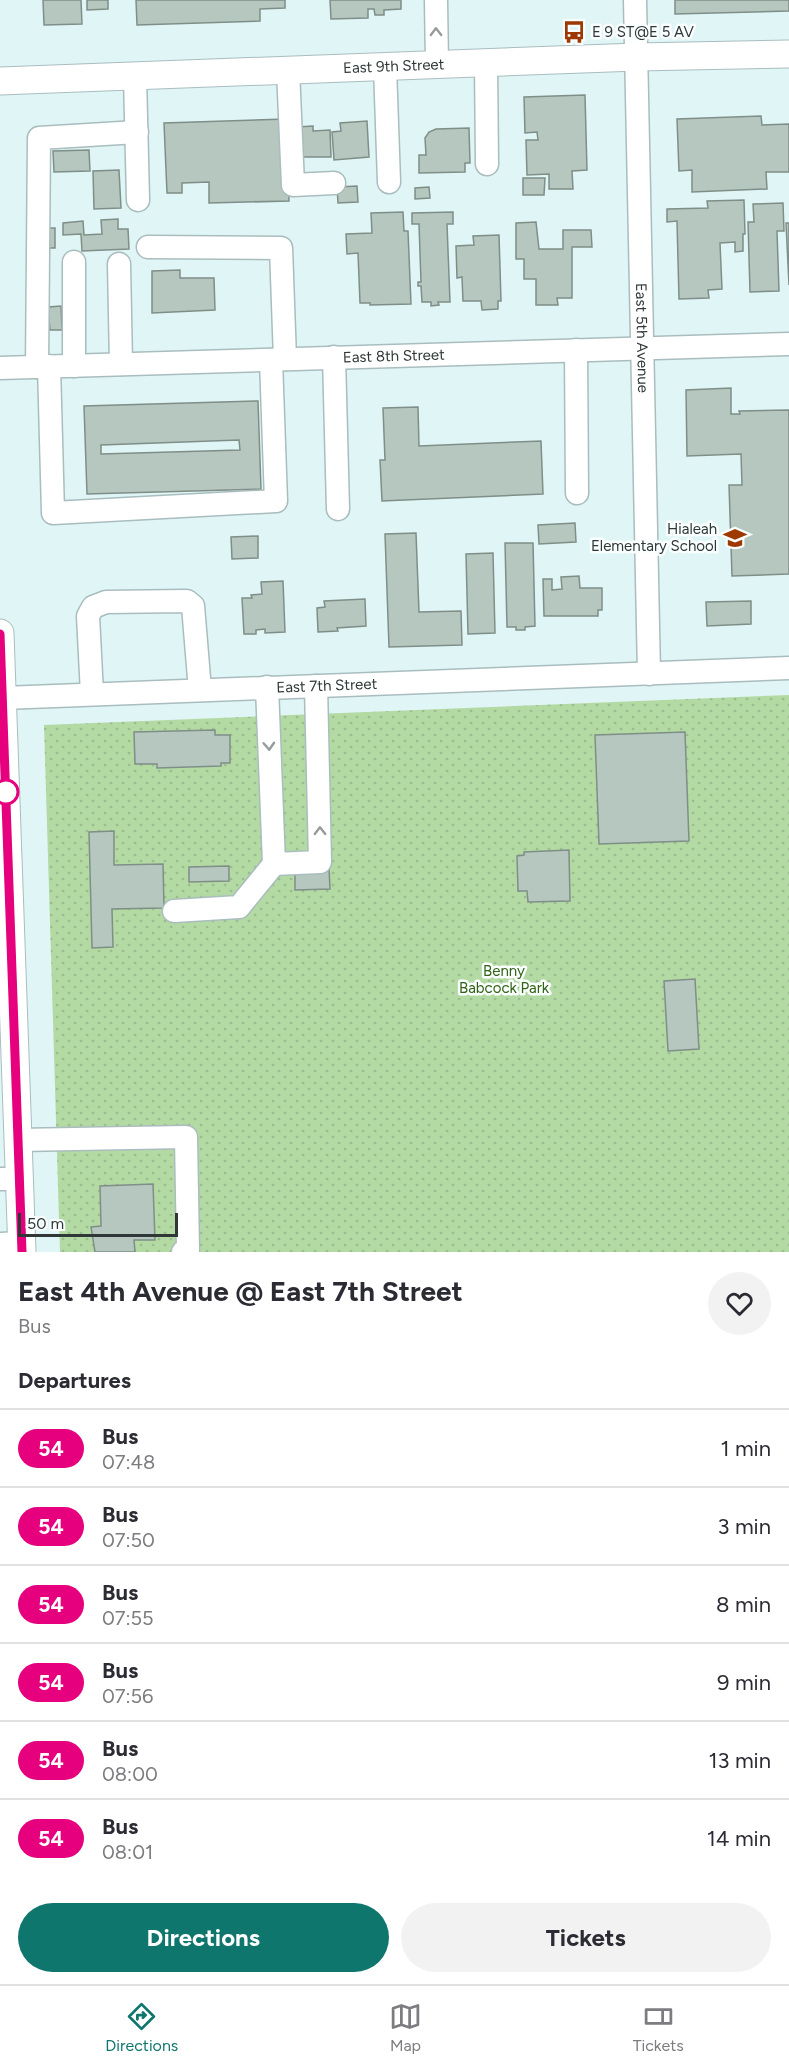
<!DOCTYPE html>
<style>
body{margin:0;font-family:Figtree,sans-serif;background:#f2f2f3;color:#2b2b33;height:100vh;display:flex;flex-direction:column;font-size:22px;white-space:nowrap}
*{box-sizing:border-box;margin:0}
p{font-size:20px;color:#7c7c81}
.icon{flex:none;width:33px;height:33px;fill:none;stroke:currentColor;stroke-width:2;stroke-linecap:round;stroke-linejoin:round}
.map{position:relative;height:1252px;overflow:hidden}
.sheet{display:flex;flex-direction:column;background:#fff;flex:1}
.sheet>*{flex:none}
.badge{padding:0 12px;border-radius:20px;font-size:21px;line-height:39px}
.scale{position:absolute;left:18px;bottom:15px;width:160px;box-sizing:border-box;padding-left:6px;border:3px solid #2f3737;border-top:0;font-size:16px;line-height:21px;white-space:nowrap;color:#2f3737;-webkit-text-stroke:4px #fafefe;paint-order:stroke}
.map>.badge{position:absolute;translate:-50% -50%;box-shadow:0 0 0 3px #fff}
h2{padding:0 18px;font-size:22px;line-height:54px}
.round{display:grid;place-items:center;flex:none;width:63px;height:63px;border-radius:32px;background:#f2f2f3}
.head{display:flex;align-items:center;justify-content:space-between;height:102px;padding:0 18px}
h1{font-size:28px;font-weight:700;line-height:45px}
.action{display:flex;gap:12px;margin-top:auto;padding:12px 18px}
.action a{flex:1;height:69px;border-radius:36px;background:#0f766e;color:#fff;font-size:24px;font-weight:700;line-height:69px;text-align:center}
.action a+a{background:#f2f2f3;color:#2b2b33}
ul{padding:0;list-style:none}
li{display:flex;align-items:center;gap:18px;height:78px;padding:0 18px;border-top:2px solid #e1e1e2}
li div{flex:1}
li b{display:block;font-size:22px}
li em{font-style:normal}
li .badge{min-width:66px;font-weight:700;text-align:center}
.tabs{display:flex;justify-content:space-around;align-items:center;height:84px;border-top:2px solid #e1e1e2;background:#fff;font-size:16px;color:#7c7c81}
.tabs a{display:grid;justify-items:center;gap:3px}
.tabs .selected{color:#0f766e}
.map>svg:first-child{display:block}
</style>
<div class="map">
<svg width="789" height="1252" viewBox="0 0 789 1252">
<defs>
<pattern id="park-dots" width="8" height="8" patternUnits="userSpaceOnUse" patternTransform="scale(1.5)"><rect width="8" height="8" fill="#b4daa4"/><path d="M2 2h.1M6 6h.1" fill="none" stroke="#9bbc8e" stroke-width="1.8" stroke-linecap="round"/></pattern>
</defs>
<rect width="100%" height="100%" fill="#e0f5f6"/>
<path fill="url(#park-dots)" d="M789 695V1252H60L44 725Z"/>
<path fill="#b6c7bf" stroke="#7f8f88" stroke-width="1.5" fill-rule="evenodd" d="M43 0H81L82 24 44 25Z
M87 0H108V9L87 10Z
M136 0H285V8L260 9V21L137 25Z
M330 0H401V9L384 10V15H375L374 9H368V18L331 19Z
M675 0H789V11L675 14Z
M585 95 587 170 572 171 573 189H549V174L527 175 526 140H538L537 132 525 133 524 97Z
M761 116 762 125 789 124V172H766L767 189 692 192V170L679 171 677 119Z
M286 119 289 201 209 203V182L182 183V193H167L164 123Z
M367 121 369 157 334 160 332 132 341 131 340 123Z
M313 126V131L330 130 331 157H298L297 127Z
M469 128 470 163H465V172L419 173V155H426L425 138 429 132 436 129Z
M89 150 90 171 54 172 53 151Z
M119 170 121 208 94 209 93 171Z
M523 178H545L544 195H523Z
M357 186 358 202 338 203 337 187Z
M429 187 430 198 415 199V188Z
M744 200 745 234H743V251L735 252V242L720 243 722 289 708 290 709 298 679 299 677 221 667 222V209L708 208 707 201Z
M783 203 784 231H777L779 291 750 292 748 222H754L753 204Z
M403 212 404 231H408L411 304 370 305V303H360L358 253 347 254 346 234 372 233 371 213Z
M453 212V224H447L450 302H438L439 305 431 306V302H422L421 286H418V282H421L419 224H412V213Z
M118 219V229H128L129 249 82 251 81 234 63 235V223L83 221 84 235 102 234 101 220Z
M536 222 539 249H563V230H591L592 247H572V298H557L558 305H536V279H524V259H516V223Z
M786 223H789V285Z
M44 228H55V248H44Z
M499 235 501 301H498V309L482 310 481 301H463L462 277 457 278 456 246 474 245 473 236Z
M180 270V278H214L215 310 152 313V271Z
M61 306 62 330H50L48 307Z
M731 388V414H740L739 411 789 410V574L732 576 729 485H742L741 454 687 456 686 390Z
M258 401 261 489 87 494 84 406ZM239 440 240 450 101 454V445Z
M418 407 419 446 541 441 543 494 382 501 380 460H385L383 408Z
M575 523 576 542 539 544 538 525Z
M416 533 419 612 461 611 462 645 389 647 385 534Z
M258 536V558L232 559 231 537Z
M505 543H533L535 626 525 627V630H516V627H507Z
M493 553 495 633 468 634 466 554Z
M579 576 580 588H602V610H598V616H544L543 579H552V590L562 589 561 577Z
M283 581 285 632 265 633V629L256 630V634H244L242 598H252L251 595 262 594 261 582Z
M365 599 366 626 337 628 338 631 318 632 317 608 325 607 324 601Z
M751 601V624L707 626 706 602Z
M215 730V735H230V763H221V766L157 768V764H135L134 732Z
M685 732 689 841 599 844 595 735Z
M114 831V865L163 864 164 908 112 909 113 947 92 948 89 832Z
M569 850 570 901 528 902 527 891H518L517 856 524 855V852Z
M229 866V881L189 882V867Z
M329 867 330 889 295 890V868Z
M695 979 699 1049 668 1051 664 981Z
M153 1184 155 1240H134L135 1252H95L91 1227 101 1226 100 1186Z"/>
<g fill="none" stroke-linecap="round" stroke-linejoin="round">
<g stroke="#aabdbe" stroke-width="25">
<g id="minor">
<path d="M436 0 437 65"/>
<path id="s1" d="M635 0 649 674"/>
<path d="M486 63 487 164"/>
<path d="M385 67 389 182"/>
<path d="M288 70 293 185 334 183"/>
<path d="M135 76 138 200"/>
<path d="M148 247 281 248 285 359"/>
<path d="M119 264 121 364"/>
<path d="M576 350 577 493"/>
<path d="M334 357 338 509"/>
<path d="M49 366 53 513 276 501 271 360"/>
<path d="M74 366V262"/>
<path d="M37 367 39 138 137 132"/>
<path id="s2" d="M0 368 789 344"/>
<path d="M267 687 274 864 320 862 316 686"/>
<path d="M92 694 88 616 93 607 106 602 187 601 193 606 200 690"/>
<path id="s3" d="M3 698 789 668"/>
<path d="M174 911 239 907 274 864"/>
<path d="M18 1140 186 1137 188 1250 183 1252"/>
<path d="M0 1179H19"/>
<path d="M0 1244 21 1243"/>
</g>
</g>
<g stroke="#aabdbe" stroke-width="29">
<g id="major">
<path id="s4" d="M0 81 637 57 789 54"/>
<path d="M0 633 22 1252"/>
</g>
</g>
<use href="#minor" stroke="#fff" stroke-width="22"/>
<use href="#major" stroke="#fff" stroke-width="27"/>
</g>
<defs><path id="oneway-chevron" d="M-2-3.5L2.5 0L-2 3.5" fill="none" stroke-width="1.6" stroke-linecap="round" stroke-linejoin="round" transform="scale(1.5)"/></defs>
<g stroke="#979b9b">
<use href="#oneway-chevron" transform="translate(436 32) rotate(-91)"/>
<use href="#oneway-chevron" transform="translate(269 746) rotate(87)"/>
<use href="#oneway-chevron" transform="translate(320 831) rotate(-91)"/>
</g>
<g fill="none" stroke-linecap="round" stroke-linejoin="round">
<g stroke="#fff" stroke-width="14">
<path id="line" d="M0 634 22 1252"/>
</g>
<use href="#line" stroke="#e6007e" stroke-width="9"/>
</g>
<defs>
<g id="bus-bare" transform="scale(1.8)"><path d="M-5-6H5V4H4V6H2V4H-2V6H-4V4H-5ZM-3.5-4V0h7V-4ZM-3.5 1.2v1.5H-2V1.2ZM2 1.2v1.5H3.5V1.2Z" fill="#9c3800" stroke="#fafefe" stroke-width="2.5" paint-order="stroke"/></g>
<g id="school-bare" transform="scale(1.8)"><path d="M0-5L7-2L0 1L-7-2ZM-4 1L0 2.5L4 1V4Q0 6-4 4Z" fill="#9c3800" stroke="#fafefe" stroke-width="2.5" paint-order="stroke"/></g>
</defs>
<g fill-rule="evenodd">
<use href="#bus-bare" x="574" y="32"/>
<use href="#school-bare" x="735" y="538"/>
</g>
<circle fill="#fff" stroke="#e6007e" stroke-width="3" cx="6" cy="792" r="12"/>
<g text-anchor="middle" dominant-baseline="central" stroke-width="5" stroke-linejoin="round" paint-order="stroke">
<g font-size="15" fill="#2f3737" stroke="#fafefe" text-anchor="start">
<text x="592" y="32">E 9 ST@E 5 AV</text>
<text x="717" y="529" text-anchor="end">Hialeah<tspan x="717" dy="17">Elementary School</tspan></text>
</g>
<g font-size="15" fill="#2f3737" stroke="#fafefe">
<text stroke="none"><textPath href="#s4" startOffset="394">East 9th Street</textPath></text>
<text stroke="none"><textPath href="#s1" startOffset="338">East 5th Avenue</textPath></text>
<text stroke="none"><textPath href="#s2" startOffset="394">East 8th Street</textPath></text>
<text stroke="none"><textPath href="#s3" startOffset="324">East 7th Street</textPath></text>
</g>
<g font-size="15" fill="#326214" stroke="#fafefe">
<text x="504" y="971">Benny<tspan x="504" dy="17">Babcock Park</tspan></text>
</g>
</g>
</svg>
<div class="scale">50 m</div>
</div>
<section class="sheet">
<div class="head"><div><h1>East 4th Avenue @ East 7th Street</h1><p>Bus</p></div><a class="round"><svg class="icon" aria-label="heart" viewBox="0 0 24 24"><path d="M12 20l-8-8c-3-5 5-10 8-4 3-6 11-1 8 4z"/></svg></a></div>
<h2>Departures</h2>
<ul>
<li><span class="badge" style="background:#e6007e;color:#fff">54</span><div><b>Bus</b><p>07:48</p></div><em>1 min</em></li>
<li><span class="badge" style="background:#e6007e;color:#fff">54</span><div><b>Bus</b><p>07:50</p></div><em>3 min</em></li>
<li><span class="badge" style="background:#e6007e;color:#fff">54</span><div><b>Bus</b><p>07:55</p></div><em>8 min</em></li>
<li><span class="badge" style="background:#e6007e;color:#fff">54</span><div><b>Bus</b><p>07:56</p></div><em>9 min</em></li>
<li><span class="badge" style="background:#e6007e;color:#fff">54</span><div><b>Bus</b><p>08:00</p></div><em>13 min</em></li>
<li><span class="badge" style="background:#e6007e;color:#fff">54</span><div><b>Bus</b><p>08:01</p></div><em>14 min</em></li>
</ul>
<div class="action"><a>Directions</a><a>Tickets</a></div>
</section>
<nav class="tabs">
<a class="selected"><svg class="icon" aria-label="directions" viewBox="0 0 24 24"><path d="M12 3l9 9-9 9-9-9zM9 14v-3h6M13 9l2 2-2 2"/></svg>Directions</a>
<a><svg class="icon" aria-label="map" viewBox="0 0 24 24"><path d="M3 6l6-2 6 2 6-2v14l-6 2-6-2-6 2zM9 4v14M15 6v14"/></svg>Map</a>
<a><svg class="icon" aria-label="tickets" viewBox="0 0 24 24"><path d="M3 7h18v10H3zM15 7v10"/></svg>Tickets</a>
</nav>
